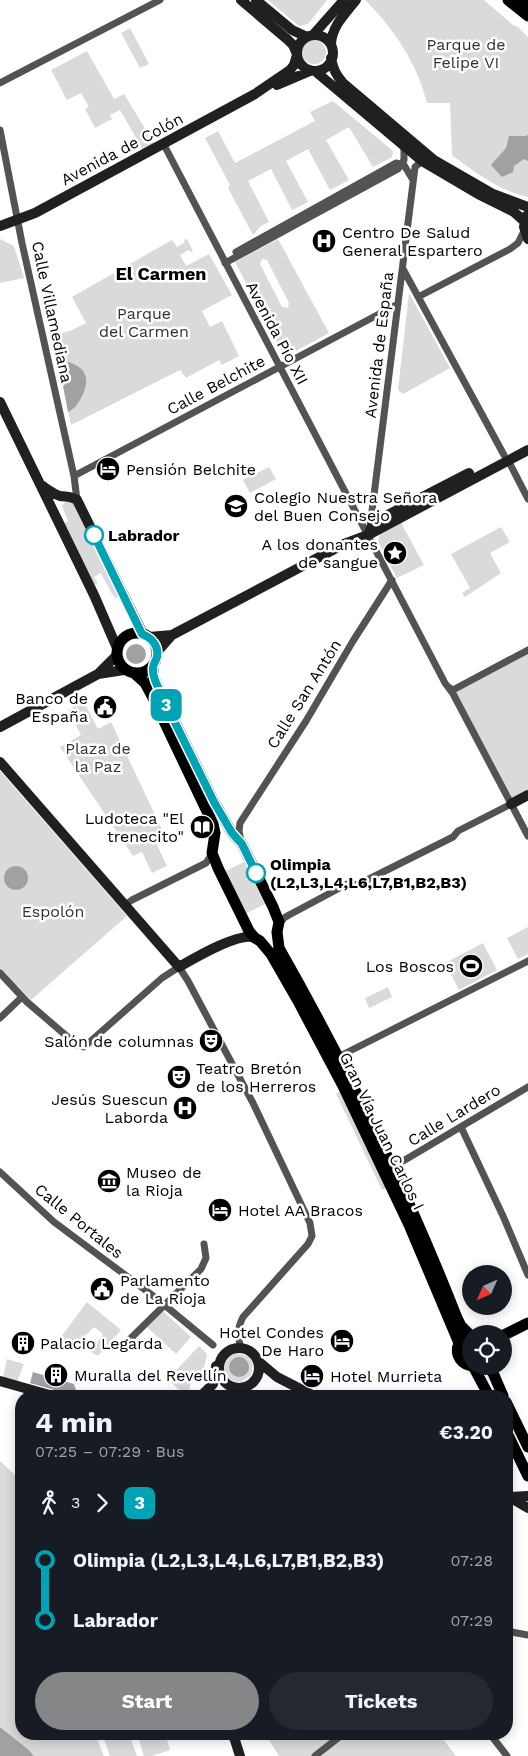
<!DOCTYPE html>
<meta charset="utf-8">
<style>
body{margin:0;font-family:"Work Sans",sans-serif;background:#242831;color:#f1f3f6;height:100vh;display:flex;flex-direction:column;font-size:19px;white-space:nowrap}
*{box-sizing:border-box;margin:0}
p{font-size:16px;color:#9ea1a6}
.icon{flex:none;width:28px;height:28px;fill:none;stroke:currentColor;stroke-width:2;stroke-linecap:round;stroke-linejoin:round}
.map{position:relative;flex:1;overflow:hidden}
.sheet{position:absolute;left:15px;top:1390px;width:498px;height:350px;display:flex;flex-direction:column;background:#171b24;border-radius:20px;box-shadow:0 2px 12px #0003}
.sheet>*{flex:none}
.badge{padding:0 10px;border-radius:8px;font-size:18px;line-height:32px}
.needle{width:32px;rotate:225deg}
.tools{position:absolute;left:462px;top:1265px;display:grid;gap:10px}
.tools a{display:grid;place-items:center;width:50px;height:50px;border-radius:50%;background:#171b24;box-shadow:0 2px 12px #0003;font-size:25px}
.map>.badge{position:absolute;translate:-50% -50%;box-shadow:0 0 0 2px #fff}
.legs{display:flex;align-items:center;gap:8px;height:55px;padding:0 20px;font-size:16px}
.legs p{margin-inline-start:auto}
.headline{display:flex;align-items:center;justify-content:space-between;height:85px;padding:0 20px}
h1{font-size:28px;font-weight:700;line-height:38px}
.button{display:flex;gap:10px;margin-top:auto;padding:10px 20px}
.button a{flex:1;height:58px;border-radius:30px;background:#858687;color:#fff;font-size:20px;font-weight:700;line-height:58px;text-align:center}
.button a+a{background:#242831;color:#f1f3f6}
ul{padding:0 20px;list-style:none}
li{display:flex;align-items:center;gap:18px;height:60px;font-size:19px}
li i{display:grid;place-items:center;width:8px;height:100%;margin:0 6px;background:currentColor}
li i::after{content:'';width:12px;height:12px;margin:-6px;border:4px solid;border-radius:50%;background:#171b24}
li p{margin-inline-start:auto}
li:first-child i{background:linear-gradient(#0000 50%,currentColor 0)}
li:last-child i{background:linear-gradient(currentColor 50%,#0000 0)}
.map>svg:first-child{display:block}
</style>
<div class="map">
<svg width="528" height="1756" viewBox="0 0 528 1756">
<rect width="100%" height="100%" fill="#fff"/>
<path fill="#dadada" fill-rule="evenodd" d="M268 0H327L308 24 299 26Z
M365 0H484L513 25 518 27 528 37V197C500 191 474 172 452 155L450 103H427C417 63 394 29 365 0Z
M130 28 149 64 140 68 121 33Z
M302 52a12 12 0 1 1 24 0a12 12 0 1 1-24 0Z
M87 51 114 99 124 94 156 147 145 153 120 110 110 115 112 119 95 128 85 109 89 107 81 93 67 100 51 70Z
M333 101 393 151 392 157 373 167 349 127 326 140 349 180 330 190 308 149 286 161 308 202 292 210 271 169 248 181 269 222 261 226 253 235 228 188 230 185 205 138 218 131 235 163 315 121 310 112Z
M0 239 14 246 24 278 0 283Z
M187 239 193 251 190 252 189 250 180 255 186 266 209 254 232 295 202 311 210 327 222 321 239 356 222 365 219 360 186 378 180 370 71 425 53 335 70 331 86 323 72 297 172 240 177 247 185 242 184 240Z
M278 239 329 333 285 357 235 262ZM262 259 267 260 289 303 288 308 282 307 260 264Z
M409 293 450 368 403 394 398 390Z
M269 467 276 479 250 493 243 480Z
M66 501 74 504 119 597 116 598 112 594 101 573 94 577 98 583 94 585 64 523 68 521 62 506Z
M400 521 424 565 397 578 378 542 380 532Z
M501 527 510 542 490 553 501 573 465 597 462 593 470 588 451 554Z
M528 650V795L511 804 451 691Z
M84 702 98 729 111 722 167 840 157 845 167 866 152 873 142 852 133 856 60 747 81 735 68 710Z
M0 771 127 916 31 1000 0 968Z
M244 862 265 904 245 914 224 872Z
M528 927V954L518 959 507 938Z
M483 943 497 970 459 990 445 963Z
M388 987 392 997 369 1008 365 998Z
M340 1091 387 1188 382 1190 336 1094Z
M87 1302 121 1330 98 1356 91 1352 103 1334 94 1327 73 1348 58 1341Z
M163 1311 191 1337 176 1354 147 1327Z
M199 1346 207 1354 203 1373 191 1381 189 1392 184 1395 168 1379Z
M236 1353 248 1356 253 1363 251 1375 241 1382C222 1383 218 1359 236 1353Z
M7 1359 24 1364 17 1382 3 1378Z
M0 1461 21 1481V1734H95L104 1756H34L29 1750 0 1727Z
M102 1734H129L137 1756H110Z
M137 1734H165L170 1750 152 1756H144Z
M273 1734H339L311 1756H279L269 1740Z
M344 1734H439L456 1756H316Z"/>
<path fill="#a1a1a1" d="M528 135V161L524 159 514 166 513 172 502 177 491 165 506 148 509 136H525Z
M58 360C78 363 93 371 83 394 79 402 76 408 68 412Z
M126 654a10 10 0 1 1 20 0a10 10 0 1 1-20 0Z
M4 878a12 12 0 1 1 24 0a12 12 0 1 1-24 0Z
M229 1367a10 10 0 1 1 20 0a10 10 0 1 1-20 0Z
M33 1372 74 1384C77 1398 87 1395 96 1390L95 1396H76L30 1383Z
M0 1727 29 1750 34 1756H0Z"/>
<g fill="none" stroke-linecap="round" stroke-linejoin="round">
<path stroke="#535353" stroke-width="7" d="M0 83 160 0
M0 130 22 243 74 476 77 500
M163 143 445 683 451 691
M236 252 396 163 404 165 413 180
M225 263 398 169 404 160V147
M403 269 504 455
M418 297 510 249 518 243 524 231
M508 460 528 499
M74 476 398 304
M370 527 415 167 422 161
M450 688 528 836
M451 691 528 650
M241 841 239 831 240 823 306 721 353 641 392 580
M125 905 132 900 206 863 212 854
M279 924 284 918 289 915 349 883 357 885 453 837 458 831 511 804
M0 973 27 1002 77 1045 84 1047 162 978 179 967 188 981 253 1103 310 1223 312 1236 308 1244 243 1317C237 1329 237 1335 241 1348
M0 1018 22 997
M338 1057 528 961
M461 1127 503 1216 528 1275
M393 1167 528 1087
M0 1172 54 1222 156 1298 213 1345
M129 1340 201 1269 206 1258 204 1244
M506 1631 528 1635
M490 1734 507 1756
M315 1756 343 1734"/>
<path stroke="#202020" stroke-width="10" d="M241 0 288 40 293 45 297 54
M256 0 292 30 307 37
M313 35 344 0
M297 53a18 18 0 1 1 36 0a18 18 0 1 1-36 0Z
M331 44C332 26 345 14 356 0
M331 58C333 69 336 75 343 83L434 160 493 194 528 207
M315 71 422 161 478 194 514 212 524 221
M277 85 310 71
M526 216 524 227 528 239
M0 226 35 213 255 94 290 70 294 65 297 55
M0 402 94 595 117 648
M41 485C47 489 53 494 60 496 67 497 71 496 77 500L143 634
M368 535 374 522 469 473
M149 637 172 635
M157 652 172 635 344 544 368 535 528 450
M98 674 124 670
M0 727 98 674 116 656
M0 762 179 967C193 959 240 931 255 938
M511 804 528 795
M219 1368a20 20 0 1 1 40 0a20 20 0 1 1-40 0Z
M258 1361 277 1377 314 1396
M0 1381 53 1396
M201 1396 213 1384 216 1366
M506 1495 528 1508
M510 1497 528 1496
M233 1734 240 1756"/>
<path stroke="#000" stroke-width="11" d="M508 0 528 16
M519 0 528 6
M117 653a20 20 0 1 1 40 0a20 20 0 1 1-40 0Z
M153 666V676L160 692 214 802 232 833 242 844 273 907 279 922 277 932 279 948C347 1068 407 1190 457 1318L461 1326 470 1335
M135 674 145 683 152 696 213 824 215 833 212 853 218 868 249 931 255 938 260 941 271 954 298 1001 343 1086 410 1227 459 1343
M504 1335 528 1323
M462 1339C453 1350 458 1363 471 1366
M473 1366 489 1396
M490 1366 503 1396
M506 1402 528 1447
M506 1431 528 1476"/>
</g>
<g fill="none" stroke-linecap="round" stroke-linejoin="round">
<g stroke="#fff" stroke-width="11">
<path id="line-1" d="M94 535 142 634C152 638 159 646 157 657 156 661 153 664 153 668 152 677 157 684 160 692L214 802 232 833 242 844 256 873"/>
</g>
<use href="#line-1" stroke="#00a3b4" stroke-width="8"/>
</g>
<defs>
<g id="hospital-disc" transform="scale(1.25)"><circle r="9.5" fill="#000" stroke="#fff"/><path d="M-5-5h3v3.5h4V-5h3V5h-3V1.5h-4V5h-3Z" fill="#fff"/></g>
<g id="hotel-disc" transform="scale(1.25)"><circle r="9.5" fill="#000" stroke="#fff"/><path d="M-6-4.5h1.5V1H6V5H4.5V3h-9V5H-6ZM-4 0a1.8 1.8 0 1 1 3.6 0ZM.5 0V-2.5h3Q6-2.5 6 0Z" fill="#fff"/></g>
<g id="school-disc" transform="scale(1.25)"><circle r="9.5" fill="#000" stroke="#fff"/><path d="M0-5L7-2L0 1L-7-2ZM-4 1L0 2.5L4 1V4Q0 6-4 4Z" fill="#fff"/></g>
<g id="sight-disc" transform="scale(1.25)"><circle r="9.5" fill="#000" stroke="#fff"/><path d="M0-6L1.8-2.2L6-1.7L2.9 1.2L3.7 5.4L0 3.3L-3.7 5.4L-2.9 1.2L-6-1.7L-1.8-2.2Z" fill="#fff"/></g>
<g id="civic-disc" transform="scale(1.25)"><circle r="9.5" fill="#000" stroke="#fff"/><path d="M-.6-6.5H3V-4.5H.6V-3L4-1V1h2V6H-6V1h2V-1L-.6-3ZM-1.2 2.5V6h2.4V2.5Z" fill="#fff"/></g>
<g id="library-disc" transform="scale(1.25)"><circle r="9.5" fill="#000" stroke="#fff"/><path d="M-6-4Q-3-5.5-.7-3.5V5Q-3 3-6 4ZM6-4Q3-5.5 .7-3.5V5Q3 3 6 4Z" fill="#fff"/></g>
<g id="stadium-disc" transform="scale(1.25)"><circle r="9.5" fill="#000" stroke="#fff"/><path d="M0-5a6.5 5 0 1 0 0 10a6.5 5 0 1 0 0-10ZM-3.5-1.8h7v3.6h-7Z" fill="#fff"/></g>
<g id="theatre-disc" transform="scale(1.25)"><circle r="9.5" fill="#000" stroke="#fff"/><path d="M-5-5.5Q0-4 5-5.5V0Q5 5 0 6Q-5 5-5 0ZM-3.3-2.5H-1v1.5H-3.3ZM1-2.5H3.3v1.5H1ZM-2.8 1Q0 5.5 2.8 1Z" fill="#fff"/></g>
<g id="museum-disc" transform="scale(1.25)"><circle r="9.5" fill="#000" stroke="#fff"/><path d="M0-6L6-3V-2H-6V-3ZM-5-1h2V3h-2ZM-1-1h2V3h-2ZM3-1h2V3H3ZM-6 4H6V6H-6Z" fill="#fff"/></g>
<g id="building-disc" transform="scale(1.25)"><circle r="9.5" fill="#000" stroke="#fff"/><path d="M-4-6H4V6H1V3H-1V6H-4ZM-2.5-4.3h1.7v1.8h-1.7ZM.8-4.3h1.7v1.8H.8ZM-2.5-1h1.7V.8h-1.7ZM.8-1h1.7V.8H.8Z" fill="#fff"/></g>
</defs>
<g fill-rule="evenodd">
<use href="#hospital-disc" x="324" y="241"/>
<use href="#hotel-disc" x="108" y="469"/>
<use href="#school-disc" x="236" y="506"/>
<use href="#sight-disc" x="395" y="553"/>
<use href="#civic-disc" x="105" y="707"/>
<use href="#library-disc" x="202" y="827"/>
<use href="#stadium-disc" x="471" y="966"/>
<use href="#theatre-disc" x="211" y="1041"/>
<use href="#theatre-disc" x="179" y="1077"/>
<use href="#hospital-disc" x="185" y="1108"/>
<use href="#museum-disc" x="109" y="1181"/>
<use href="#hotel-disc" x="220" y="1210"/>
<use href="#civic-disc" x="102" y="1289"/>
<use href="#hotel-disc" x="342" y="1341"/>
<use href="#building-disc" x="23" y="1343"/>
<use href="#building-disc" x="56" y="1375"/>
<use href="#hotel-disc" x="312" y="1376"/>
</g>
<g fill="#fff" stroke="#00a3b4" stroke-width="2.5">
<circle cx="94" cy="535" r="9"/>
<circle cx="256" cy="873" r="9"/>
</g>
<g text-anchor="middle" dominant-baseline="central" stroke-width="5" stroke-linejoin="round" paint-order="stroke">
<g font-size="16" fill="#313131" stroke="#fff">
<text x="466" y="44">Parque de<tspan x="466" dy="18">Felipe VI</tspan></text>
<text x="144" y="313">Parque<tspan x="144" dy="18">del Carmen</tspan></text>
<text x="98" y="748">Plaza de<tspan x="98" dy="18">la Paz</tspan></text>
<text x="53" y="911">Espolón</text>
</g>
<g font-size="16" fill="#000" stroke="#fff">
<text transform="translate(122 149) rotate(-28)">Avenida de Colón</text>
<text transform="translate(52 312) rotate(78)">Calle Villamediana</text>
<text transform="translate(277 333) rotate(62)">Avenida Pío XII</text>
<text transform="translate(379 345) rotate(-83)">Avenida de España</text>
<text transform="translate(216 385) rotate(-28)">Calle Belchite</text>
<text transform="translate(304 694) rotate(-58)">Calle San Antón</text>
<text transform="translate(454 1115) rotate(-31)">Calle Lardero</text>
<text transform="translate(382 1131) rotate(64)">Gran Vía Juan Carlos I</text>
<text transform="translate(79 1221) rotate(39)">Calle Portales</text>
</g>
<g font-size="16" fill="#000" stroke="#fff" text-anchor="start">
<text x="342" y="232">Centro De Salud<tspan x="342" dy="18">General Espartero</tspan></text>
<text x="126" y="469">Pensión Belchite</text>
<text x="254" y="497">Colegio Nuestra Señora<tspan x="254" dy="18">del Buen Consejo</tspan></text>
<text x="378" y="544" text-anchor="end">A los donantes<tspan x="378" dy="18">de sangue</tspan></text>
<text x="88" y="698" text-anchor="end">Banco de<tspan x="88" dy="18">España</tspan></text>
<text x="184" y="818" text-anchor="end">Ludoteca "El<tspan x="184" dy="18">trenecito"</tspan></text>
<text x="454" y="966" text-anchor="end">Los Boscos</text>
<text x="194" y="1041" text-anchor="end">Salón de columnas</text>
<text x="196" y="1068">Teatro Bretón<tspan x="196" dy="18">de los Herreros</tspan></text>
<text x="168" y="1099" text-anchor="end">Jesús Suescun<tspan x="168" dy="18">Laborda</tspan></text>
<text x="126" y="1172">Museo de<tspan x="126" dy="18">la Rioja</tspan></text>
<text x="238" y="1210">Hotel AA Bracos</text>
<text x="120" y="1280">Parlamento<tspan x="120" dy="18">de La Rioja</tspan></text>
<text x="324" y="1332" text-anchor="end">Hotel Condes<tspan x="324" dy="18">De Haro</tspan></text>
<text x="40" y="1343">Palacio Legarda</text>
<text x="74" y="1375">Muralla del Revellín</text>
<text x="330" y="1376">Hotel Murrieta</text>
</g>
<g font-size="16" font-weight="bold" fill="#000" stroke="#fff" text-anchor="start">
<text x="108" y="535">Labrador</text>
<text x="270" y="864">Olimpia<tspan x="270" dy="18">(L2,L3,L4,L6,L7,B1,B2,B3)</tspan></text>
</g>
<g font-size="18" font-weight="bold" fill="#000" stroke="#fff">
<text x="161" y="273">El Carmen</text>
</g>
</g>
</svg>
<div class="tools">
<a><svg class="needle" viewBox="-14 -14 28 28"><path d="M0-13l5 13h-10z" fill="#e53935"/><path d="M0 13l5-13h-10z" fill="#9ea1a6"/></svg></a>
<a><svg class="icon" aria-label="locate" viewBox="0 0 24 24"><circle cx="12" cy="12" r="6"/><path d="M12 2v4M12 18v4M2 12h4M18 12h4"/></svg></a>
</div>
<b class="badge" style="left:166px;top:705px;background:#00a3b4;color:#fff">3</b>
<section class="sheet">
<div class="headline"><div><h1>4 min</h1><p>07:25 – 07:29 · Bus</p></div><b>€3.20</b></div>
<div class="legs"><svg class="icon" aria-label="walk" viewBox="0 0 24 24"><circle cx="13" cy="4" r="2"/><path d="M13 8l-2 6 4 7M11 14l-3 7M7 12l3-4h3l4 4"/></svg>3<svg class="icon" aria-label="forward" viewBox="0 0 24 24"><path d="M9 5l7 7-7 7"/></svg><b class="badge" style="background:#00a3b4;color:#fff">3</b></div>
<ul>
<li><i style="color:#00a3b4"></i><b>Olimpia (L2,L3,L4,L6,L7,B1,B2,B3)</b><p>07:28</p></li>
<li><i style="color:#00a3b4"></i><b>Labrador</b><p>07:29</p></li>
</ul>
<div class="button"><a>Start</a><a>Tickets</a></div>
</section>
</div>
